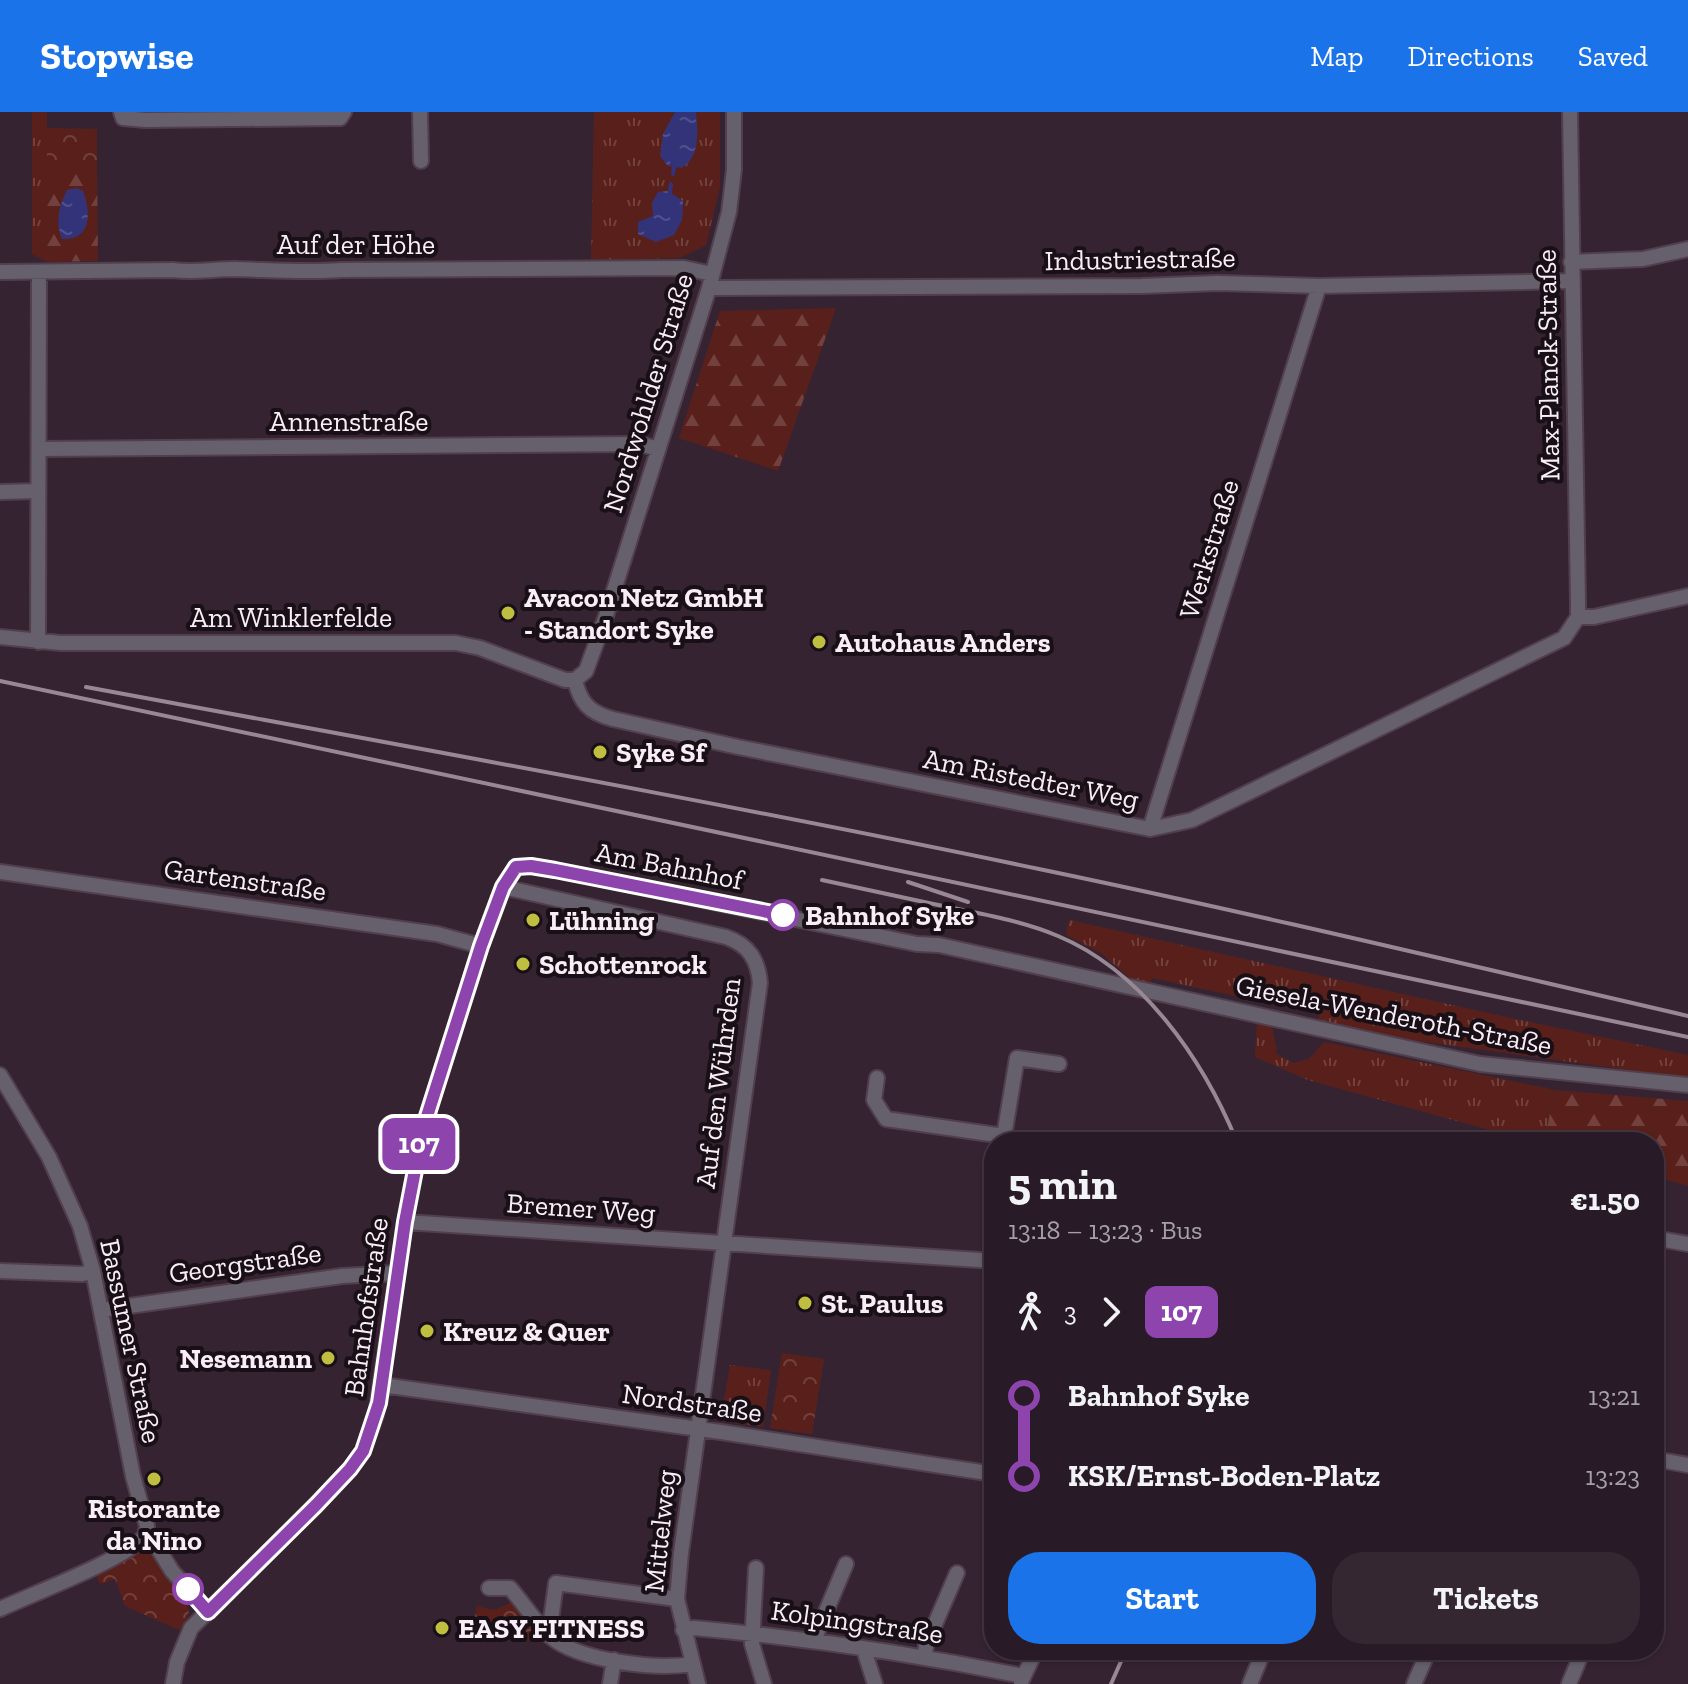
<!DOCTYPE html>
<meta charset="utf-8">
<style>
body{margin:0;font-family:"Zilla Slab",serif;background:#342732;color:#f1f3f6;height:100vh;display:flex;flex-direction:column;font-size:30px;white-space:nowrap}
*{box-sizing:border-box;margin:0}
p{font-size:26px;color:#a5a1a7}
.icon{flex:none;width:44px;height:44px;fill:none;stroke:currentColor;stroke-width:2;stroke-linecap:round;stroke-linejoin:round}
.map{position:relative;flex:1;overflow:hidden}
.side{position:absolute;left:984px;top:1020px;width:680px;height:528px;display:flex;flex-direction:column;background:#281a26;border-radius:32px;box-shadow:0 2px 6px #0004,0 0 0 2px #443843}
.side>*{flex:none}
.badge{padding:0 16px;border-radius:12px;font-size:28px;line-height:52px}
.map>.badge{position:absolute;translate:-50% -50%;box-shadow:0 0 0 4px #fff}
.legs{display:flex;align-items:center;gap:12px;height:88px;padding:0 24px;font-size:26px}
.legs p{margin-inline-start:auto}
.headline{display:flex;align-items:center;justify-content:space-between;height:136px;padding:0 24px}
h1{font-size:44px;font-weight:800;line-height:60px}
.cta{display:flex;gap:16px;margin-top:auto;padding:16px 24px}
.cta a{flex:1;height:92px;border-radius:32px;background:#1a73e8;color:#fff;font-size:32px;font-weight:800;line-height:92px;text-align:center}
.cta a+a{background:#342732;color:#f1f3f6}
ul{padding:0 24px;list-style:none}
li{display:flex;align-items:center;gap:28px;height:80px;font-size:30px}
li i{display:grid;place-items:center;width:12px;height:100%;margin:0 10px;background:currentColor}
li i::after{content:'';width:20px;height:20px;margin:-10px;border:6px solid;border-radius:50%;background:#281a26}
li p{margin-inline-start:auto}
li:first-child i{background:linear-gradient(#0000 50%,currentColor 0)}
li:last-child i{background:linear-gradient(currentColor 50%,#0000 0)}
header{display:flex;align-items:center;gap:48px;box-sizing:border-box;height:112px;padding:0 40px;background:#1a73e8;color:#fff}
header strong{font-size:38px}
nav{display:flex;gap:44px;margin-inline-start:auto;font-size:28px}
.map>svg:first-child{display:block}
</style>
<header>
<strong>Stopwise</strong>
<nav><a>Map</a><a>Directions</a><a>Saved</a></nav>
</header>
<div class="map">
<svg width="1688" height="1572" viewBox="0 0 1688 1572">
<defs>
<pattern id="grass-tufts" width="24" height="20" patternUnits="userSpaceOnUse" patternTransform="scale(2)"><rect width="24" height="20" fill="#59201b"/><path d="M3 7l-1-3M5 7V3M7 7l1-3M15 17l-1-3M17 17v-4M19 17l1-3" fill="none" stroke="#72413d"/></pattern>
<pattern id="forest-firs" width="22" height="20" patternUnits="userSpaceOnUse" patternTransform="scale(2)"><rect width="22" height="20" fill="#59201b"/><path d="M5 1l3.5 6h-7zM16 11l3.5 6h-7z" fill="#72413d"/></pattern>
<pattern id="park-crowns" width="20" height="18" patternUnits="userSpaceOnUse" patternTransform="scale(2)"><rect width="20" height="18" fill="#59201b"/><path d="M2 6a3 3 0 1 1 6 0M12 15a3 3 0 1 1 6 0" fill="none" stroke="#72413d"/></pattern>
<pattern id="water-ripples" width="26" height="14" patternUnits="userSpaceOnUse" patternTransform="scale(2)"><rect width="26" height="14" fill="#333379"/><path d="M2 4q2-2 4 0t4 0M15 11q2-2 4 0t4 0" fill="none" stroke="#51518d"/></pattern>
</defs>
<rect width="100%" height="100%" fill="#362332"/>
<path fill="url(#grass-tufts)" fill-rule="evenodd" d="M32 0H47V150L32 142Z
M594 0H675L672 2 697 25 696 0H720V75L706 133 680 146 591 148ZM668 79 683 89 638 122V110L653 104Z
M1069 808 1506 905 1688 943V966L1383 924 1318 910 1319 902 1152 866 1150 876 1143 878 1101 841 1066 823Z
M1257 910 1272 913 1277 942 1293 951 1309 947 1324 930 1555 978 1544 1030H1533L1308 968 1255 945Z
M730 1253 771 1258 763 1315 719 1309 711 1298 713 1288 724 1289Z"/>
<path fill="url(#forest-firs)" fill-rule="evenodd" d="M47 54H97L98 149 47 150ZM62 89 89 101 81 123 58 111Z
M836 196 778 359 679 326 720 199Z
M1555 978 1688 989V1074L1654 1064V1030H1544Z"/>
<path fill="url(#park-crowns)" d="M47 16 97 17V54H47Z
M782 1241 824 1247 812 1322 770 1316Z
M144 1434 187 1486 189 1503 179 1518 125 1494 115 1467 100 1472 94 1458Z
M513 1489 551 1532 472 1521 477 1493C492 1501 499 1497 513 1489Z"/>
<path fill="url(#water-ripples)" d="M675 0H696C698 20 700 45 682 56L668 54 660 44 663 22Z
M77 76 83 79C91 100 92 128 62 127 55 110 59 94 67 78Z
M668 79 683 89 682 108 674 123 656 130 638 122V110L653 104 652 91 658 80Z"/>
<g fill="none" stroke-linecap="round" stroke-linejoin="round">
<path stroke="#333379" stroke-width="4" d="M673 62 674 55
M670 80 671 72"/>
<g stroke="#513f4e" stroke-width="18">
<path id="minor" d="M121 0 123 6 145 8 340 6 344 0
M420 0 421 49
M1571 150 1643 147 1688 137
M0 160 173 158C195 161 214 157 235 157 271 158 305 161 341 158L684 156 712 162
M709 176 1142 174 1218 171 1319 174 1571 169
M40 337 641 332 657 337
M0 380 38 379
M1578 505H1594L1688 484
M0 525 61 531H456L480 536 565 568H575
M38 530 39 160
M575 568C580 591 590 601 613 607L738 635 1150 717 1192 708 1564 526 1578 505V491L1570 0
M575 568 586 559 605 507 709 176 729 100 734 58V0
M1150 717 1319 174
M0 760 437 822 481 834
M503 775 726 825C749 833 758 848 760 871L681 1441 677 1487 698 1572
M0 963 49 1045 80 1114 93 1159 133 1364 147 1414 145 1424
M877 966 874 988 886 1007 1004 1024
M1003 1030 1017 946 1059 952
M405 1110 994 1149
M1654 1126 1688 1132
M990 1149 994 1112
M0 1159 82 1162 93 1159
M101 1198 342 1164 397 1161
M382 1273 721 1320 994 1362
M1654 1347 1688 1353
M145 1424 154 1430 172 1459 208 1500
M756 1456 752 1532 764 1572
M489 1476H510C524 1492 536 1511 551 1525 579 1549 657 1558 692 1552
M0 1497C32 1482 126 1447 145 1424
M546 1518 550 1515 556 1471 677 1487
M683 1518 694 1516C805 1526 914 1542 1023 1564
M814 1528 846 1452
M864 1538 875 1572
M925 1544 926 1533 957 1461
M1021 1570 1036 1538
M173 1572 177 1550 191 1516 316 1393 350 1357 363 1339 376 1303 405 1110 423 1017 481 834 503 775 516 755 531 754 592 765 917 832 939 833 1480 952 1688 973
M610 1572 614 1548
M1250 1572 1264 1538
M1414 1572 1429 1538
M1569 1572 1583 1538"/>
</g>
<use href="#minor" stroke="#65606b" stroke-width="14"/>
<path stroke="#978894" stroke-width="4" d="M0 569 1688 925
M86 575C404 634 723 691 1039 757 1256 802 1472 854 1688 904
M822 768C865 777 909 787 953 796 988 803 1025 810 1058 824 1142 859 1203 947 1237 1030
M908 770 968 790
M1111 1572 1126 1538"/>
</g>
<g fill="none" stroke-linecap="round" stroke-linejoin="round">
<g stroke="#fff" stroke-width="18">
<path id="line-1" d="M188 1477 208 1500 316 1393 350 1357 363 1339 379 1291 405 1110 423 1017 481 834 503 775 516 755 531 754 555 758 783 803"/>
</g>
<use href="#line-1" stroke="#8e44ad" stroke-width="12"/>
</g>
<g fill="#bfbe41" stroke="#181016" stroke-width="3">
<circle cx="508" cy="501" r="8"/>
<circle cx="819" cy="530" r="8"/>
<circle cx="600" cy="640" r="8"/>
<circle cx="533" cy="808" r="8"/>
<circle cx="523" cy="852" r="8"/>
<circle cx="805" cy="1191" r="8"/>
<circle cx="427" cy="1219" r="8"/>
<circle cx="328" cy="1246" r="8"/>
<circle cx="154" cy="1367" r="8"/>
<circle cx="442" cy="1516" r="8"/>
</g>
<g fill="#fff" stroke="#8e44ad" stroke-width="4">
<circle cx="783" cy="803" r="14"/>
<circle cx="188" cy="1477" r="14"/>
</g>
<g text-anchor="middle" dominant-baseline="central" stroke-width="8" stroke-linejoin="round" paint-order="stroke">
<g font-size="28" fill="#f9edf7" stroke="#181016">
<text x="356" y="132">Auf der Höhe</text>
<text transform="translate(1140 147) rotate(-1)">Industriestraße</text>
<text transform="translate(1548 253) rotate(-91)">Max-Planck-Straße</text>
<text transform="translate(648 281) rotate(-73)">Nordwohlder Straße</text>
<text x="349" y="309">Annenstraße</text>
<text transform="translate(1209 437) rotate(-73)">Werkstraße</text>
<text x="291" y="505">Am Winklerfelde</text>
<text transform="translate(1031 667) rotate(11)">Am Ristedter Weg</text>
<text transform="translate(669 754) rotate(11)">Am Bahnhof</text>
<text transform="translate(245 768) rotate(8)">Gartenstraße</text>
<text transform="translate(1394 903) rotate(11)">Giesela-Wenderoth-Straße</text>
<text transform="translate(718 971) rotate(-83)">Auf den Wührden</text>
<text transform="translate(581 1096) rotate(4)">Bremer Weg</text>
<text transform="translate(245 1151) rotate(-8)">Georgstraße</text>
<text transform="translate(366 1195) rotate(-82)">Bahnhofstraße</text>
<text transform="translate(131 1229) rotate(78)">Bassumer Straße</text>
<text transform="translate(692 1291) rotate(8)">Nordstraße</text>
<text transform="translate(660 1419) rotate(-84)">Mittelweg</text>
<text transform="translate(857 1510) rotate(8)">Kolpingstraße</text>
</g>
<g font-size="28" font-weight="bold" fill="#f9edf7" stroke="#181016" text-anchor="start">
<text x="524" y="485">Avacon Netz GmbH<tspan x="524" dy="32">- Standort Syke</tspan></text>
<text x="835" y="530">Autohaus Anders</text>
<text x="616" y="640">Syke Sf</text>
<text x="549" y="808">Lühning</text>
<text x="539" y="852">Schottenrock</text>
<text x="821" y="1191">St. Paulus</text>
<text x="443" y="1219">Kreuz &amp; Quer</text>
<text x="312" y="1246" text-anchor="end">Nesemann</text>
<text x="154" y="1396" text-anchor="middle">Ristorante<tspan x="154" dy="32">da Nino</tspan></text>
<text x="458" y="1516">EASY FITNESS</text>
</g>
<g font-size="28" font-weight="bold" fill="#f9edf7" stroke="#181016" text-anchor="start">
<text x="805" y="803">Bahnhof Syke</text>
</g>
</g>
</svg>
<b class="badge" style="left:419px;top:1032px;background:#8e44ad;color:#fff">107</b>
<section class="side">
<div class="headline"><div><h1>5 min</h1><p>13:18 – 13:23 · Bus</p></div><b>€1.50</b></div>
<div class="legs"><svg class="icon" aria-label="walk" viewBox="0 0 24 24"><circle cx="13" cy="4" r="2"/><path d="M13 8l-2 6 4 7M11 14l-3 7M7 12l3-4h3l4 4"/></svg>3<svg class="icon" aria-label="forward" viewBox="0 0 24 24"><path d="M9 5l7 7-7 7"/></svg><b class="badge" style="background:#8e44ad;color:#fff">107</b></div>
<ul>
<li><i style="color:#8e44ad"></i><b>Bahnhof Syke</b><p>13:21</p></li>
<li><i style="color:#8e44ad"></i><b>KSK/Ernst-Boden-Platz</b><p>13:23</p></li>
</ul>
<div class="cta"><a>Start</a><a>Tickets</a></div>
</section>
</div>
